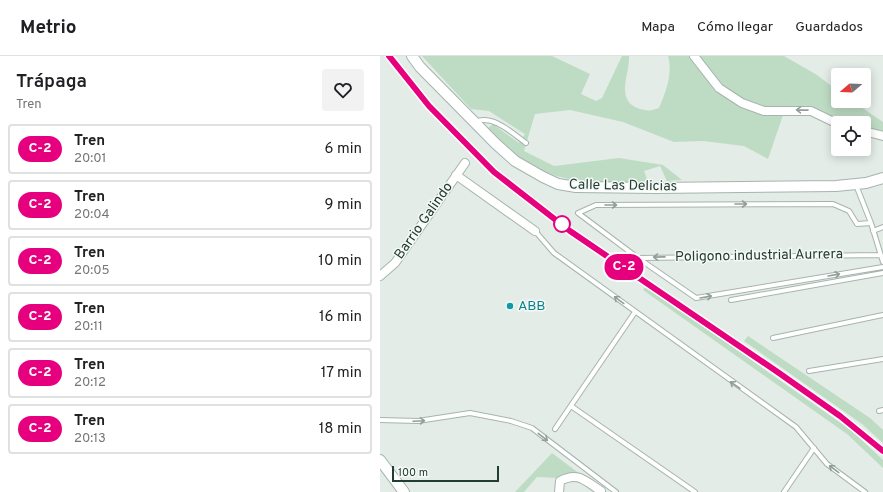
<!DOCTYPE html>
<html lang="es">
<meta charset="utf-8">
<style>
body{margin:0;font-family:Overpass,sans-serif;background:#f2f2f2;color:#202124;height:100vh;display:flex;flex-direction:column;font-size:15px;white-space:nowrap}
*{box-sizing:border-box;margin:0}
p{font-size:13px;color:#757577}
.icon{flex:none;width:22px;height:22px;fill:none;stroke:currentColor;stroke-width:2;stroke-linecap:round;stroke-linejoin:round}
.map{position:relative;flex:1;overflow:hidden}
.sheet{display:flex;flex-direction:column;background:#fff;width:380px}
.sheet>*{flex:none}
.badge{padding:0 8px;border-radius:13px;font-size:14px;line-height:26px}
.needle{width:26px;rotate:251deg}
.tools{position:absolute;left:451px;top:12px;display:grid;gap:8px}
.tools a{display:grid;place-items:center;width:40px;height:40px;border-radius:4px;background:#fff;box-shadow:0 2px 10px #0003;font-size:20px}
.scale{position:absolute;left:12px;bottom:10px;width:107px;box-sizing:border-box;padding-left:4px;border:2px solid #243d34;border-top:0;font-size:11px;line-height:14px;white-space:nowrap;color:#243d34;-webkit-text-stroke:3px #f4f9f6;paint-order:stroke}
.map>.badge{position:absolute;translate:-50% -50%;box-shadow:0 0 0 2px #fff}
.round{display:grid;place-items:center;flex:none;width:42px;height:42px;border-radius:4px;background:#f2f2f2}
.headline{display:flex;align-items:center;justify-content:space-between;height:68px;padding:0 16px}
h1{font-size:19px;font-weight:600;line-height:30px}
ul{padding:0;list-style:none}
li{display:flex;align-items:center;gap:12px;height:50px;margin:0 8px 6px;padding:0 8px;border:2px solid #e0e0e0;border-radius:4px}
li div{flex:1}
li b{display:block;font-size:15px}
li em{font-style:normal}
li .badge{min-width:44px;font-weight:700;text-align:center}
header{display:flex;align-items:center;gap:24px;box-sizing:border-box;height:56px;padding:0 20px;background:#fff;border-bottom:1px solid #e0e0e0}
header strong{font-size:19px}
nav{display:flex;gap:22px;margin-inline-start:auto;font-size:14px}
main{display:flex;flex:1;min-height:0}
.map>svg:first-child{display:block}
</style>
<header>
<strong>Metrio</strong>
<nav><a>Mapa</a><a>Cómo llegar</a><a>Guardados</a></nav>
</header>
<main>
<section class="sheet">
<div class="headline"><div><h1>Trápaga</h1><p>Tren</p></div><a class="round"><svg class="icon" aria-label="heart" viewBox="0 0 24 24"><path d="M12 20l-8-8c-3-5 5-10 8-4 3-6 11-1 8 4z"/></svg></a></div>
<ul>
<li><span class="badge" style="background:#e6007e;color:#fff">C-2</span><div><b>Tren</b><p>20:01</p></div><em>6 min</em></li>
<li><span class="badge" style="background:#e6007e;color:#fff">C-2</span><div><b>Tren</b><p>20:04</p></div><em>9 min</em></li>
<li><span class="badge" style="background:#e6007e;color:#fff">C-2</span><div><b>Tren</b><p>20:05</p></div><em>10 min</em></li>
<li><span class="badge" style="background:#e6007e;color:#fff">C-2</span><div><b>Tren</b><p>20:11</p></div><em>16 min</em></li>
<li><span class="badge" style="background:#e6007e;color:#fff">C-2</span><div><b>Tren</b><p>20:12</p></div><em>17 min</em></li>
<li><span class="badge" style="background:#e6007e;color:#fff">C-2</span><div><b>Tren</b><p>20:13</p></div><em>18 min</em></li>
</ul>
</section>
<div class="map">
<svg width="503" height="436" viewBox="0 0 503 436">
<rect width="100%" height="100%" fill="#e3ece7"/>
<path fill="#bedcc3" d="M42 0H172L210 18 201 38 216 45 222 42 242 0H249C250 19 234 45 260 53 268 55 271 55 279 52 286 36 293 17 288 0H310L324 18 369 53 383 59H403L388 103 364 90 323 85 294 86 243 66 190 54 155 58 144 95 174 110 239 102 283 109 302 124 287 125 280 110 264 115 267 123 262 127C210 127 168 129 127 91 120 85 113 80 108 72L113 68 139 87 145 78 109 55 91 53Z
M318 0H404L437 19 458 35V45H472L503 66V75L484 71V67H462L430 52 408 51 390 53 362 43 340 28Z
M266 230 472 375 503 404V412L467 378 263 234Z
M368 280 490 362 503 374V387L482 368 364 285Z
M172 397 224 436 197 418 178 422 157 421 144 436H135Z"/>
<g fill="none" stroke-linecap="round" stroke-linejoin="round">
<g stroke="#a6b4ae" stroke-width="6">
<path id="service" d="M95 66C113 58 132 77 146 87
M476 129 491 167 503 206
M491 167 477 168 469 155 453 148 216 149 198 157 258 202 500 199
M155 175 174 197 416 371 447 408 485 436
M493 175 503 171
M258 202 316 242 503 211
M351 244 503 217
M393 282 503 259
M429 315 503 303
M191 350 315 436
M499 355 503 354
M0 364 38 365 90 357 131 365 152 372 236 436
M175 373 255 256
M404 436 434 392"/>
</g>
<g stroke="#a6b4ae" stroke-width="10">
<path id="minor" d="M314 0 339 32 362 47 384 55H431L458 68
M484 75 503 80
M76 119 155 175
M0 220 15 207 85 107
M179 436 180 425C198 415 205 425 221 435"/>
</g>
<g stroke="#a6b4ae" stroke-width="12">
<path id="tertiary" d="M32 0 40 11 116 88 135 105 163 121 178 128 196 131 276 132 456 130 486 127 503 122
M0 404 24 436"/>
</g>
<use href="#service" stroke="#fff" stroke-width="4"/>
<use href="#minor" stroke="#fff" stroke-width="8"/>
<use href="#tertiary" stroke="#fff" stroke-width="10"/>
<g stroke="#5f786f" stroke-width="3.5">
<path id="rail" d="M9 0 49 50 114 115 190 175 399 317 460 361 503 395"/>
</g>
<use href="#rail" stroke="#f4f9f6" stroke-width="2" stroke-dasharray="6" stroke-linecap="butt"/>
</g>
<defs><path id="oneway-shaft" d="M-6 0H5M1.5-3L5.5 0L1.5 3" fill="none" stroke-width="1.6" stroke-linecap="round" stroke-linejoin="round"/></defs>
<g stroke="#929e9a">
<use href="#oneway-shaft" transform="translate(422 54) rotate(-179)"/>
<use href="#oneway-shaft" transform="translate(361 148)"/>
<use href="#oneway-shaft" transform="translate(231 149)"/>
<use href="#oneway-shaft" transform="translate(279 201) rotate(179)"/>
<use href="#oneway-shaft" transform="translate(454 219) rotate(-10)"/>
<use href="#oneway-shaft" transform="translate(326 241) rotate(-10)"/>
<use href="#oneway-shaft" transform="translate(239 244) rotate(-144)"/>
<use href="#oneway-shaft" transform="translate(355 329) rotate(-145)"/>
<use href="#oneway-shaft" transform="translate(39 365) rotate(-3)"/>
<use href="#oneway-shaft" transform="translate(163 381) rotate(38)"/>
<use href="#oneway-shaft" transform="translate(454 413) rotate(-143)"/>
</g>
<g fill="none" stroke-linecap="round" stroke-linejoin="round">
<g stroke="#fff" stroke-width="9">
<path id="line" d="M9 0 49 50 114 116 190 175 399 317 460 360 503 395"/>
</g>
<use href="#line" stroke="#e6007e" stroke-width="6"/>
</g>
<circle fill="#fff" stroke="#e6007e" stroke-width="2" cx="182" cy="168" r="8"/>
<circle fill="#0f9aa8" stroke="#f4f9f6" stroke-width="1.5" cx="130" cy="250" r="4"/>
<g text-anchor="middle" dominant-baseline="central" stroke-width="3" stroke-linejoin="round" paint-order="stroke">
<g font-size="14" fill="#243d34" stroke="#f4f9f6">
<text transform="translate(243 130) rotate(1)">Calle Las Delicias</text>
<text transform="translate(44 165) rotate(-55)">Barrio Galindo</text>
<text transform="translate(379 200) rotate(-1)">Poligono industrial Aurrera</text>
</g>
<g font-size="14" fill="#0d838f" stroke="#f4f9f6" text-anchor="start">
<text x="138" y="250">ABB</text>
</g>
</g>
</svg>
<div class="tools">
<a><svg class="needle" viewBox="-14 -14 28 28"><path d="M0-13l5 13h-10z" fill="#e53935"/><path d="M0 13l5-13h-10z" fill="#757577"/></svg></a>
<a><svg class="icon" aria-label="locate" viewBox="0 0 24 24"><circle cx="12" cy="12" r="6"/><path d="M12 2v4M12 18v4M2 12h4M18 12h4"/></svg></a>
</div>
<div class="scale">100 m</div>
<b class="badge" style="left:244px;top:211px;background:#e6007e;color:#fff">C-2</b>
</div>
</main>
